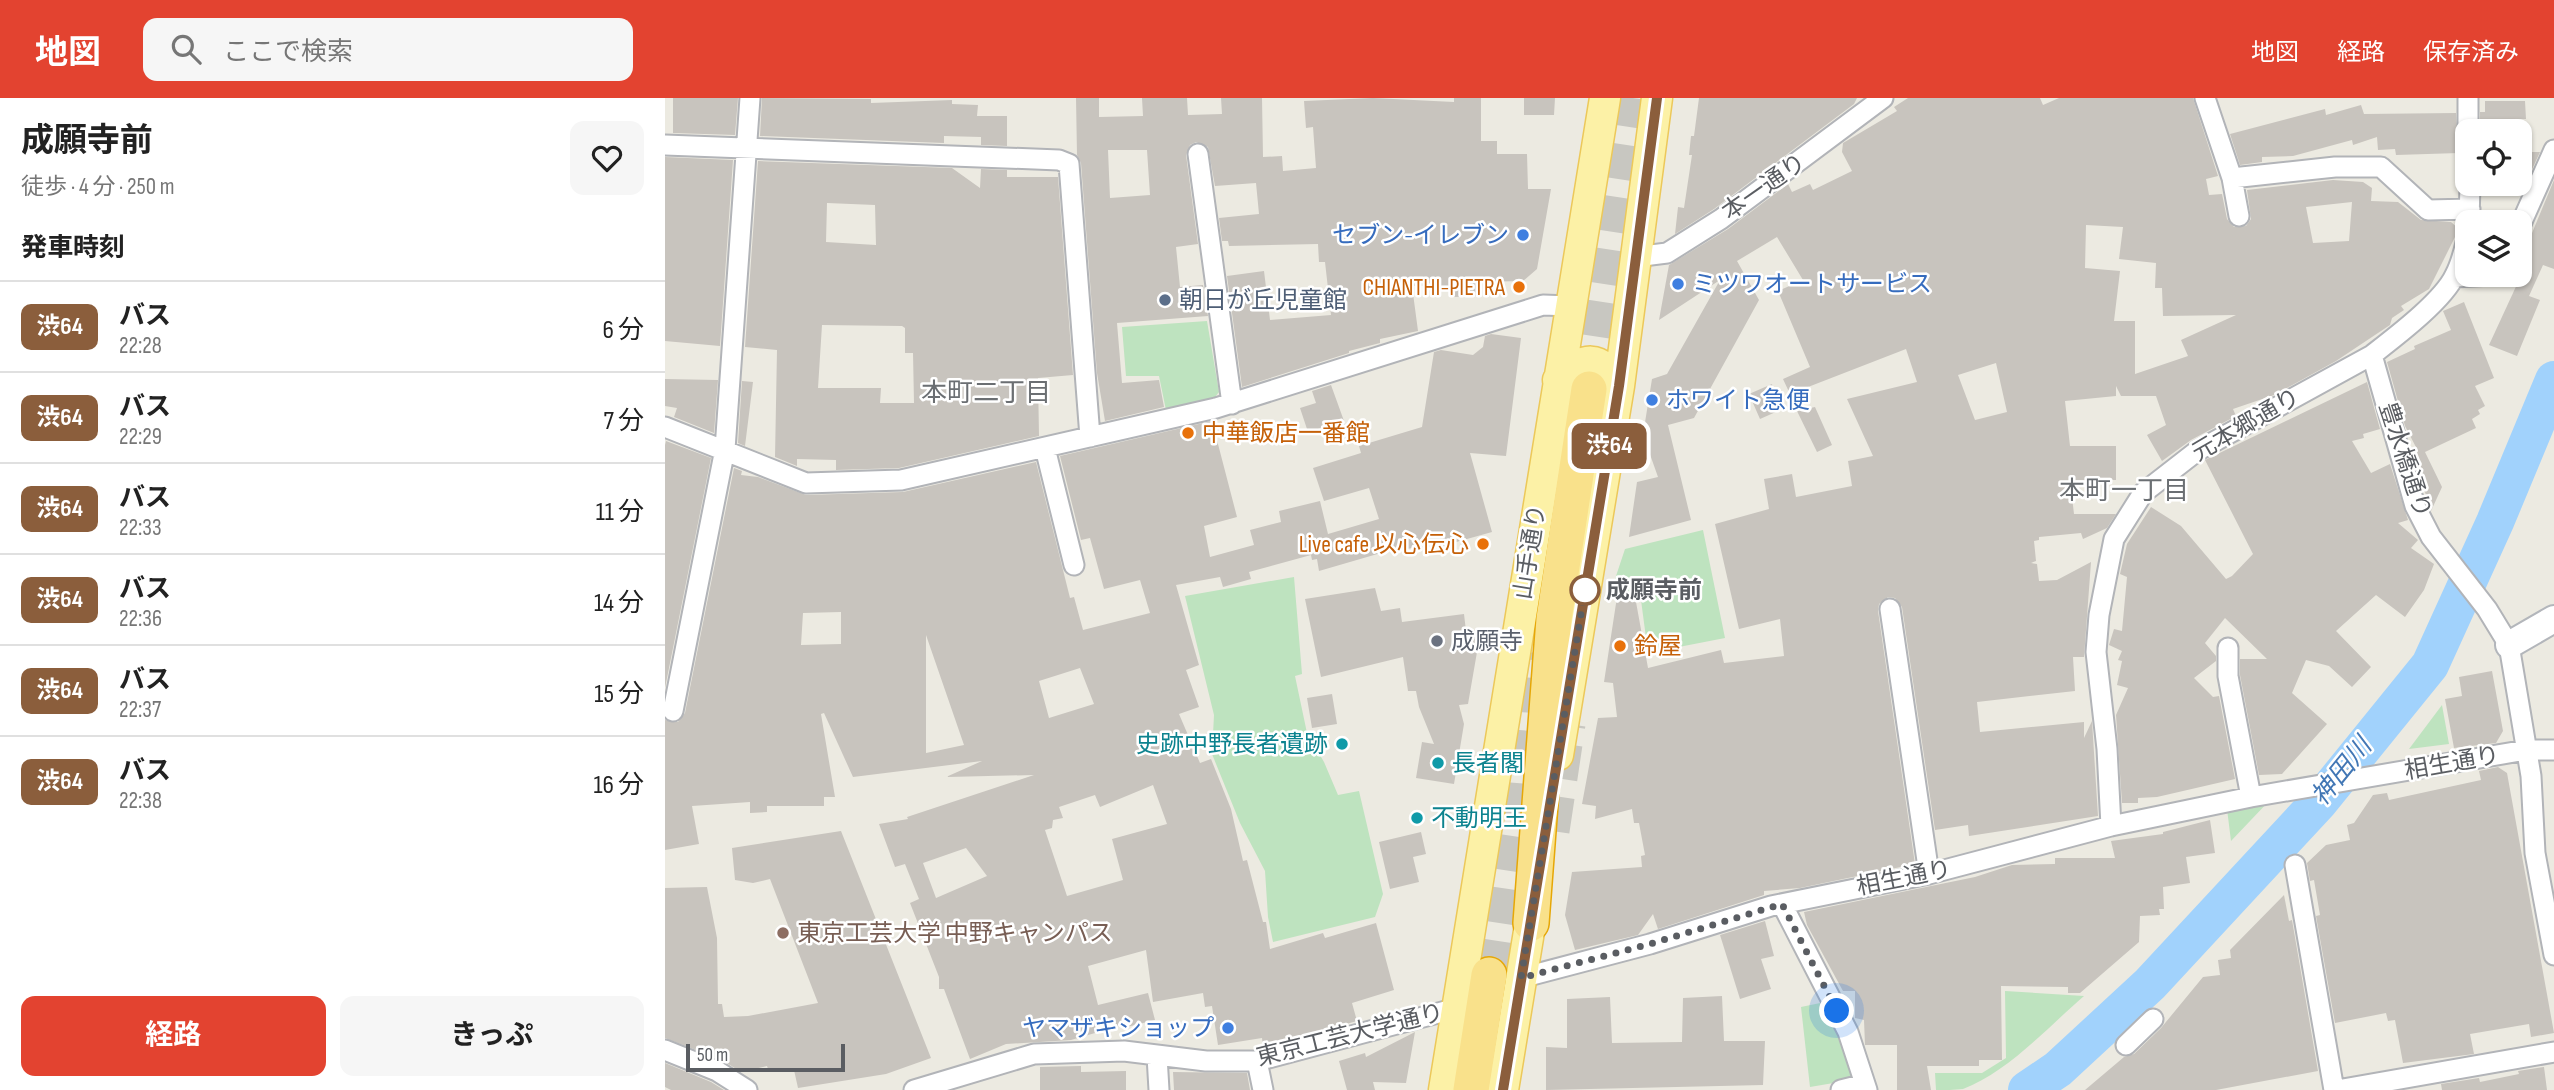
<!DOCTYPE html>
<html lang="ja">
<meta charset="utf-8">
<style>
body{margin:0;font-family:"Sofia Sans Condensed","Noto Sans JP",sans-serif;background:#f6f6f6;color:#222;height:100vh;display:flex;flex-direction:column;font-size:26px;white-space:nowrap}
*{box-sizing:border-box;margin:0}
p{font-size:23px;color:#767676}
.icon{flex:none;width:38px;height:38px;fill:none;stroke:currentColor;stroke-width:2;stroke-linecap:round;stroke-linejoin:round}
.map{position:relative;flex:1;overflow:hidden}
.details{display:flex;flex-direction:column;background:#fff;width:665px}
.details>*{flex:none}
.badge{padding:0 14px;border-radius:10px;font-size:24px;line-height:46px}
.buttons{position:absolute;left:1790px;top:21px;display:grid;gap:14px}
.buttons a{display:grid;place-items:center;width:77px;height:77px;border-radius:14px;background:#fff;box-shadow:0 2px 5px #0004;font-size:35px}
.scale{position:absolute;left:21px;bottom:18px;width:159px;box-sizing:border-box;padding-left:7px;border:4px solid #5a5d62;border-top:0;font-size:19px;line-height:24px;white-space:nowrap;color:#5a5d62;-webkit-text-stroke:5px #fff;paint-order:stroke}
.you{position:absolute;width:35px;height:35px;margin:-18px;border:5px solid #fff;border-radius:50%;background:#1a73e8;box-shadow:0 0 0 10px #1a73e833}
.map>.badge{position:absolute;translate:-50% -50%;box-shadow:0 0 0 4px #fff}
h2{padding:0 21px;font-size:26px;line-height:63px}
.round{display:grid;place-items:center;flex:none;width:74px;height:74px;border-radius:14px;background:#f6f6f6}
.overview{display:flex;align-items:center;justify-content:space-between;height:119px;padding:0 21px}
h1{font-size:33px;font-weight:700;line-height:52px}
.button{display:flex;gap:14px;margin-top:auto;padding:14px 21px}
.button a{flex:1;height:80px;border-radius:14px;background:#e34330;color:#fff;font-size:28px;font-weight:700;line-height:80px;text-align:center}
.button a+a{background:#f6f6f6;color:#222}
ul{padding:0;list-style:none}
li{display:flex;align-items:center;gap:21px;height:91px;padding:0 21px;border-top:2px solid #e0e0e0}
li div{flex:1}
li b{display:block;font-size:26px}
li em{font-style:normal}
li .badge{min-width:77px;font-weight:700;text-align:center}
header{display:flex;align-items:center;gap:42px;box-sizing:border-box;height:98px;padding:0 35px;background:#e34330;color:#fff}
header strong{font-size:33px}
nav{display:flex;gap:38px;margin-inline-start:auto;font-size:24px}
.search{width:490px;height:63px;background:#f6f6f6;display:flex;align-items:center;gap:18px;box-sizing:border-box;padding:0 24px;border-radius:14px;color:#767676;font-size:26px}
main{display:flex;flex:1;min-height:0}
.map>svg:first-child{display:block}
</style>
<header>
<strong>地図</strong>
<div class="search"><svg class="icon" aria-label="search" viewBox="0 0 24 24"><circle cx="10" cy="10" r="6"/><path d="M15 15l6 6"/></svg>ここで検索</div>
<nav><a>地図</a><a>経路</a><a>保存済み</a></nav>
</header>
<main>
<section class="details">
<div class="overview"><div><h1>成願寺前</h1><p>徒歩 · 4 分 · 250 m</p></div><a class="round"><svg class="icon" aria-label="heart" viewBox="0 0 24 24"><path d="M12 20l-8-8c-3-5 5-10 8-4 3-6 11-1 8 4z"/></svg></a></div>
<h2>発車時刻</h2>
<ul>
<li><span class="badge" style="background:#8b5e3c;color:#fff">渋64</span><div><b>バス</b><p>22:28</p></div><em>6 分</em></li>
<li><span class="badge" style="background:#8b5e3c;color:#fff">渋64</span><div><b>バス</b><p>22:29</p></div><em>7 分</em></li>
<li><span class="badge" style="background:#8b5e3c;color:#fff">渋64</span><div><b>バス</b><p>22:33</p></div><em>11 分</em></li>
<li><span class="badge" style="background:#8b5e3c;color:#fff">渋64</span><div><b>バス</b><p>22:36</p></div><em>14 分</em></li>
<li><span class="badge" style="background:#8b5e3c;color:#fff">渋64</span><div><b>バス</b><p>22:37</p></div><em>15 分</em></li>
<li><span class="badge" style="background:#8b5e3c;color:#fff">渋64</span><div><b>バス</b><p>22:38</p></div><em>16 分</em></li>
</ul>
<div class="button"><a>経路</a><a>きっぷ</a></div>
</section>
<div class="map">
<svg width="1889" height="992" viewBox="0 0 1889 992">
<rect width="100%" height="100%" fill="#eceae1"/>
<path fill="#bee3bf" d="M542 223 554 294 550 299 501 312 494 278H461L457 229Z
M1038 432 1060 540 983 555 976 502 945 496 960 451Z
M629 479 637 576 630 578 642 635 659 664 673 697 694 693 718 796 710 819 608 844 603 819 600 773 575 725 547 656 549 617 520 498Z
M1777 607 1784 646 1744 651Z
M1605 702 1566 743 1562 711Z
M1340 893 1419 898C1383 929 1343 974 1298 991 1290 992 1279 992 1271 992L1270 975H1317L1341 960Z
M1160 904 1192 981 1145 989 1136 909Z"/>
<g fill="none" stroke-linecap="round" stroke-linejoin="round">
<path stroke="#a1d2fc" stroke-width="38" d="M1362 992 1393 971 1485 886 1654 704 1765 567 1830 424 1889 282"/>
</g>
<path fill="#c8c4be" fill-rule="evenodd" d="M8 0H73L70 37 8 35Z
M97 0 206 1V5L287 2V6L313 7 312 18H342V48L316 47V39L279 38V45L95 38Z
M411 0H434V19L478 18 477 0H522L523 17 557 16 556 0H597L598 59 617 58 618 73 651 70 648 29 641 30 639 3 708 0 789 4V0H816V43H832V56H862L863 91H886L872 171 858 183 811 184 812 198 789 199 788 188H747L753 233 715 241V245L684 253V255L577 289 562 178 599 173 605 222 666 217 660 164H654L653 146 564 148 563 143H557L554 120 594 116 591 85 550 88 543 49 531 44 525 47 521 57 533 146 511 149 515 189 538 187 543 218 452 225 457 285 494 282 499 309 440 323 432 275 416 65 412 57ZM443 52H482L485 97 445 100Z
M859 0H890L889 17H859Z
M1034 0H1192L1189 6 1049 111 1010 136 1013 109 1019 110 1027 57H1024L1026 38H1029Z
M1243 0H1375L1378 7 1394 0H1528L1553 78 1541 81 1544 97 1557 96 1562 121 1569 129 1581 128 1586 121 1582 92 1668 82 1698 84 1707 90 1706 103 1733 104 1756 122 1786 124 1794 131 1764 191 1736 208 1739 212 1727 220 1725 227 1671 263 1609 297 1568 311 1571 318 1526 342 1497 363 1482 337 1501 327 1491 298H1456L1451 288V298L1400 303 1405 348H1451V382H1405L1409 416H1451L1442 430 1418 441 1416 435 1374 439V442L1369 443 1371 463 1366 465 1372 466 1374 483 1392 482 1426 464 1419 559H1408L1410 593 1312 604 1315 634 1419 624V640L1427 623 1433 718 1304 738 1303 727 1270 732 1237 509 1230 500 1223 499 1214 506 1213 513 1250 766 1135 790 1099 793V797L993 831 988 816 973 837 910 852 900 817 907 774 977 769 976 758 980 757 974 725H969L967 711 930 721 931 708 917 706 933 620 952 619 948 585 939 584 952 499 971 504 983 570 1056 552 1059 565 1119 558 1115 521 1074 531 1050 426 1104 411 1099 381 1127 376 1131 399 1187 388 1183 363 1208 358 1182 301 1252 284 1241 251 1125 296 1118 281 1145 269 1113 193 1138 182 1112 139 1072 163 1094 202 1029 320 1003 327 1026 422 964 439 972 384 993 379 982 348 976 349 987 281 1002 276 1055 182 994 222 1004 167 1063 131 1123 86 1127 94 1145 86 1148 92 1187 73 1177 54 1178 45 1232 13 1229 9ZM1687 104 1684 143 1648 145 1641 109ZM1421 127 1458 129 1454 161 1491 165 1490 190H1497L1498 218 1571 217 1516 242 1523 258 1470 276V223H1449L1455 173 1420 170ZM1331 265 1342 314 1310 322 1293 277Z
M1820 3H1860L1861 21H1843V33H1815V14H1820Z
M1696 7 1699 16 1791 15 1794 55 1731 57 1730 51 1713 52 1712 39 1688 47 1687 42 1628 58 1597 59V64L1575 67 1565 36 1660 11 1661 17Z
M1855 54H1875L1858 91 1855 90Z
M0 59 68 62 55 248 0 243Z
M93 63 287 70 315 90 316 71 342 72V79H393L408 277 373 280 374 338 234 370 171 372V362L132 361V368L110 359 112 252 80 249ZM162 105 210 107 211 147 161 144ZM157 227 237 228 240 230V255H248L249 305H215L216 290H153Z
M1889 82V171L1878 167 1864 198 1875 202 1852 258 1824 247 1860 169 1855 164Z
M1799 204 1829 280 1810 288 1820 308 1813 312 1815 316 1807 321 1811 330 1760 354 1777 389 1766 413 1748 356 1753 353 1740 328 1722 264 1750 251 1749 248 1786 232 1778 213Z
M826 236 856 240 841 358 805 355 827 434 777 448 776 443 734 453 733 450 654 473 652 461 647 462 646 457 584 474 586 481 558 489 555 479 511 487 534 567 521 572 534 609 514 616 535 665 546 661 566 711 578 763 582 762 598 824H601L605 851 658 835 660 840 711 825 729 892 687 905 692 923 598 949 597 940 553 947 547 908 540 909 538 895 488 904 481 852 423 868 433 907 483 895 490 922 462 929 461 926 406 942 341 946 305 961 279 891H274V879L245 805 254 801 240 766 230 769 214 726 243 721 242 719 369 677 281 679 317 663 188 679 159 615 156 616 170 699H159V708H102V714L85 715V704L27 708 34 746 0 752V622L13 624 20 615 69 370 77 373 76 377 93 379 141 397 238 394 371 364 405 500 409 499 418 532 485 515 475 482 439 491 425 440 416 442 395 358 547 323 572 419 539 428 545 459 589 447 585 432 616 424 614 413 655 403 663 436 714 421 704 390 659 403 648 370 696 355 694 348 757 329 769 254 776 252 808 257 818 249 820 238ZM176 514V546L136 547 138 515ZM261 537 299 647 261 655ZM415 570 429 606 384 620 374 583ZM488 687 502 726 447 741 458 782 402 798 380 732 387 730 388 722 398 720 394 709 430 697 435 709ZM301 750 322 778 271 800 258 765Z
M0 281 53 282 49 335 9 319 12 310 0 308Z
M77 283 88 284 80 348 73 345Z
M1702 284 1715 331 1698 336 1699 340 1687 343 1706 375 1725 366 1743 422 1733 425 1753 442 1746 450 1769 466 1759 492 1740 519 1711 497 1671 533 1706 569 1687 589 1664 568 1641 562 1627 595 1662 626 1617 676 1594 677 1575 577V561H1602L1560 520 1540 545 1551 558V563L1529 580 1548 599 1554 598 1570 681 1492 699 1473 700V705H1457L1451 617 1463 590 1452 587 1457 563 1453 562 1457 553 1444 547 1449 531 1457 533 1462 479 1455 476 1462 446 1486 409 1516 428 1561 481 1567 478 1588 456 1540 362Z
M1107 286 1113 313 1095 321 1084 296Z
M666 287 679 323 643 334 635 310 651 305 647 293Z
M1150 309 1167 347 1152 354 1132 313Z
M1 343 46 360 0 590V347Z
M710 490 716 513 735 510 737 524 799 516 801 533 816 531 803 606 794 607 799 626 789 686 751 680 757 644 769 646 754 609 751 593H743L738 559 656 579 640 501Z
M1827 573 1838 633 1831 645 1789 650 1780 601 1797 598 1794 579Z
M667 596 672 626 647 630 642 600Z
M1833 669 1842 675 1889 935 1866 939 1864 926 1805 936 1809 956 1738 965 1730 922 1723 923 1721 915 1670 925 1651 818 1655 817 1649 782 1645 783 1642 765 1661 747 1685 742 1682 727 1689 725 1708 697 1722 695 1724 702 1816 682 1814 673Z
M1545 722 1550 755 1521 759 1525 785 1498 789 1499 811H1494L1495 817 1475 818 1474 844 1415 895H1403V889L1336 888 1337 962H1314V968H1262L1266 992H1232V947H1200L1199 922 1190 920V893H1178L1142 827 1139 814 1310 779 1347 767 1390 766V760H1450L1446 743 1498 736V734Z
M176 733 266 960 221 976 133 990 129 972 104 974 102 968 76 974 57 962 0 940V790L42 789 52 840 53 906H57L59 919 83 918 153 905 105 781 88 785 70 782 67 750Z
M756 734 761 756 748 759 754 784 725 791 714 744Z
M1619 797 1624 823 1627 822 1653 973 1551 992H1420L1459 959 1469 956 1496 930 1538 879 1555 877 1553 862 1566 860 1565 852Z
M1100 823 1109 858 1096 861 1106 891 1075 901 1055 837Z
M1057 898 1059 943H1100L1098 987 881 992V949L902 950V901L945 899 947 945 1017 944 1018 900Z
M750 934 741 985 708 984 710 992H682L674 963 700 955 701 959Z
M0 965 46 984 59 992H6L0 989Z
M416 968V974L461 973V992H375V969Z
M1879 969 1882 992H1777L1776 986 1814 980 1815 984 1854 976 1853 973Z
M508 974 582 975 585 992H509Z"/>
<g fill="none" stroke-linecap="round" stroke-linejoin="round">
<path stroke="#c8c7c1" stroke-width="35" stroke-dasharray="35 18" stroke-linecap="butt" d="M924 291 968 0
M887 733 903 626
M824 877 848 715 861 554"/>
<g stroke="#b2b4b8" stroke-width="23">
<path id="street" d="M1540 0 1567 80 1574 118
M1803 0V33
M0 47 394 62 404 66 425 339
M533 56 567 306
M1567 80 1670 69H1716L1763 112 1805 111
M1804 124 1805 86
M1855 128 1889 52
M970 159 1002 155 1056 121 1218 0
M1790 179 1827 177
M1707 257 1750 408 1766 439 1822 511 1844 547 1866 678 1870 755 1889 857
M0 329 141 385 236 382 551 310 878 207 905 208
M380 350 409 467
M1225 511 1264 776
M1563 550V578L1586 699
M8 613 60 351 85 0
M1446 728 1442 651 1431 554 1434 517 1449 441 1478 395 1532 353 1707 257C1730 239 1778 203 1790 177 1796 166 1799 153 1802 141
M1630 767 1669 992
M1117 806 1183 934 1202 992
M856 880 985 846 1106 808 1264 776 1446 728 1586 699 1861 652H1889
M1461 947 1488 921
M0 952 52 973 82 992
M492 958 494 992
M592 963 598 992
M249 992 369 956 459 953 541 963H592L792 910
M1176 992 1200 986
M1672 992 1889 954"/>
</g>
<g stroke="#b3b6bb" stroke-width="30">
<path id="secondary" d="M1844 547 1889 521"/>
</g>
<g stroke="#ecc85a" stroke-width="33">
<path id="primary" d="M893 282C920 258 934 255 954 288
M893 657 954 288 992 0
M779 992 940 0
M838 992 869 803"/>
</g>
<g stroke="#e6a707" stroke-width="38">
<path id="highway" d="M866 825 889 521 924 291
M806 992 824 877"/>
</g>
<use href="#street" stroke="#fff" stroke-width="19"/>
<use href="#secondary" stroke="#fff" stroke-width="26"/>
<use href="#primary" stroke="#fcf1a6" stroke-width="30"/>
<use href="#highway" stroke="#f9e18b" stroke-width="35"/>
</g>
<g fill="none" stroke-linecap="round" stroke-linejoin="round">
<g stroke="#fff" stroke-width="16">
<path id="line" d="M838 992 954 288 992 0"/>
</g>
<use href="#line" stroke="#8b5e3c" stroke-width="10"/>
<path stroke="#5a5d62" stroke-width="7" stroke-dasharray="0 12.6" d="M920 492 856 880 985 846 1117 806 1172 913"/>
</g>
<g fill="#3f7fe0" stroke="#fff" stroke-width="2.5">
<circle cx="858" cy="137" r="7"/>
<circle cx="1013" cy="186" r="7"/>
<circle cx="987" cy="302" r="7"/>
<circle cx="563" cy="930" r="7"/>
</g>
<g fill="#e8710a" stroke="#fff" stroke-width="2.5">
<circle cx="854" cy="189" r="7"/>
<circle cx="523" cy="335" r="7"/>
<circle cx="818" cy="446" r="7"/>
<circle cx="955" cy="548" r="7"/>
</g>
<circle fill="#5c6f8a" stroke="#fff" stroke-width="2.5" cx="500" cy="202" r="7"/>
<circle fill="#fff" stroke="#8b5e3c" stroke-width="3.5" cx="920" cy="492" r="14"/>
<circle fill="#6b7280" stroke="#fff" stroke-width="2.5" cx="772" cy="543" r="7"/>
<g fill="#0f9aa8" stroke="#fff" stroke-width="2.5">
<circle cx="677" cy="646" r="7"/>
<circle cx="773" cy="665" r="7"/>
<circle cx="752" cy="720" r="7"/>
</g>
<circle fill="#8d6e63" stroke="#fff" stroke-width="2.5" cx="118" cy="835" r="7"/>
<g text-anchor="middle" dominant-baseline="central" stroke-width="5" stroke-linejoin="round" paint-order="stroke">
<g font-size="24" fill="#5a5d62" stroke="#fff">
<text transform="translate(1099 89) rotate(-35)">本一通り</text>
<text transform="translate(1581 327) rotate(-30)">元本郷通り</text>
<text transform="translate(1740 362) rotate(72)">豊水橋通り</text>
<text transform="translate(865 454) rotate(-81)">山手通り</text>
<text transform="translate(1787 665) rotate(-10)">相生通り</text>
<text transform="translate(1239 780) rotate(-11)">相生通り</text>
<text transform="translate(685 937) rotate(-14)">東京工芸大学通り</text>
</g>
<g font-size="24" fill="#366cbe" stroke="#fff" text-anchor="end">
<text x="844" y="137">セブン-イレブン</text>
<text x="1027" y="186" text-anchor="start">ミツワオートサービス</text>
<text x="1001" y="302" text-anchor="start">ホワイト急便</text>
<text x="549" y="930">ヤマザキショップ</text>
</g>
<g font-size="24" fill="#c56008" stroke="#fff" text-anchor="end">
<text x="840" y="189">CHIANTHI-PIETRA</text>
<text x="537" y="335" text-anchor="start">中華飯店一番館</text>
<text x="804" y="446">Live cafe 以心伝心</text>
<text x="969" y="548" text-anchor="start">鈴屋</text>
</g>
<g font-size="24" fill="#4e5e75" stroke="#fff" text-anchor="start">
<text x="514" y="202">朝日が丘児童館</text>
</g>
<g font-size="24" font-weight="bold" fill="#5a5d62" stroke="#fff" text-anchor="start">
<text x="941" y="492">成願寺前</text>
</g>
<g font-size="24" fill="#5b616d" stroke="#fff" text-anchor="start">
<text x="786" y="543">成願寺</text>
</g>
<g font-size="24" fill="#0d838f" stroke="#fff" text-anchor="start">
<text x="663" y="646" text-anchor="end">史跡中野長者遺跡</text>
<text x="787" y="665">長者閣</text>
<text x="766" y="720">不動明王</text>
</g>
<g font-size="24" fill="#785e54" stroke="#fff" text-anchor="start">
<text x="132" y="835">東京工芸大学 中野キャンパス</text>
</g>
<g font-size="26" fill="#6b6f73" stroke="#fff">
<text x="321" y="295">本町二丁目</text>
<text x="1459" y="393">本町一丁目</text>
</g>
<g font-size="26" font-style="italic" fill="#4277b5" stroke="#fff">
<text transform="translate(1677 674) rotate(-51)">神田川</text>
</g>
</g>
</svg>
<div class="buttons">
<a><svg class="icon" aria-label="locate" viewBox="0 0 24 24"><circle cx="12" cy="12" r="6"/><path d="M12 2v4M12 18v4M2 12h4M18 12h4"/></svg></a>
<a><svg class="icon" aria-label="layers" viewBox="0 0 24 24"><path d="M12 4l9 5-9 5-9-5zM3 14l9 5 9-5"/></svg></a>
</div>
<div class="scale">50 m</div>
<div class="you" style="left:1172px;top:913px"></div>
<b class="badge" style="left:944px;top:348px;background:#8b5e3c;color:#fff">渋64</b>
</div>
</main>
